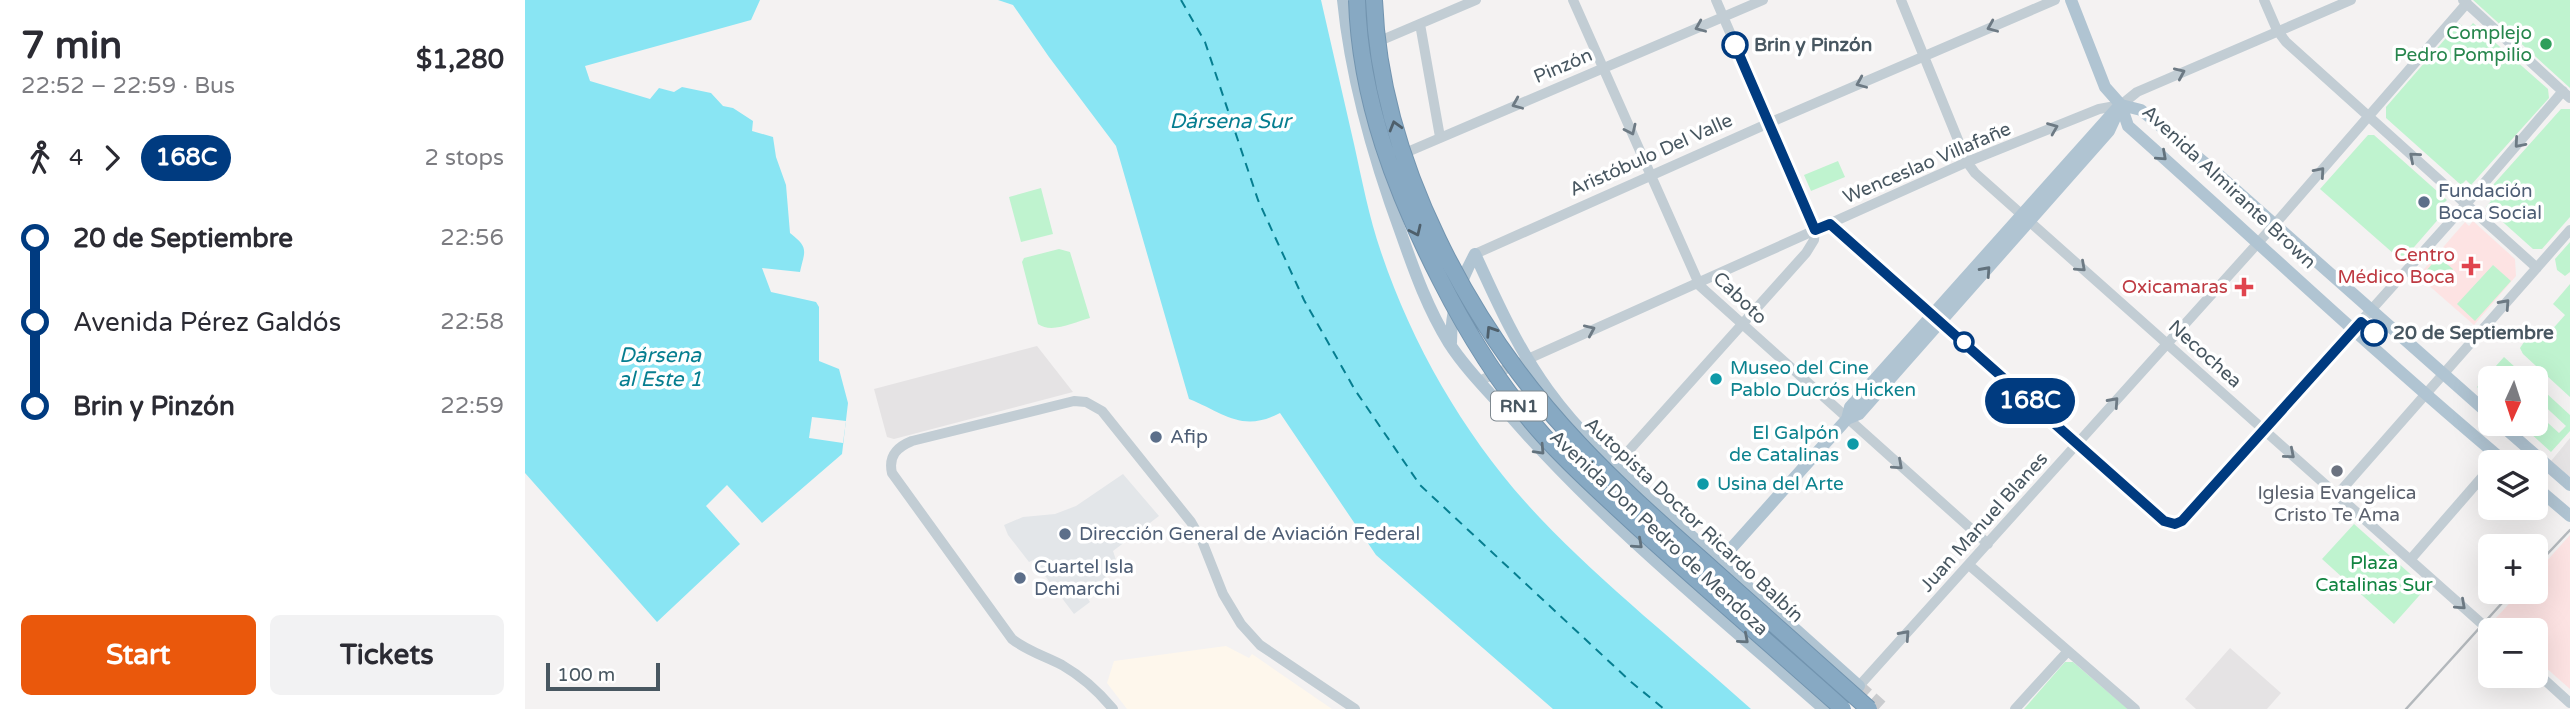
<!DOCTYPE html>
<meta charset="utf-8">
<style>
body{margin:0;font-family:"Varela Round",sans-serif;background:#f2f2f3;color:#2b2b33;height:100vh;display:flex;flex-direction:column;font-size:26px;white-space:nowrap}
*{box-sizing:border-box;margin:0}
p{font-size:23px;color:#7c7c81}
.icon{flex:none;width:38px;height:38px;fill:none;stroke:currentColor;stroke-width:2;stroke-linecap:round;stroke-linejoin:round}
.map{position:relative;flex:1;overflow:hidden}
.sheet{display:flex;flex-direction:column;background:#fff;width:525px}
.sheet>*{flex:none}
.badge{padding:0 14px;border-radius:23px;font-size:24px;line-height:46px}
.needle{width:46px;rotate:183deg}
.buttons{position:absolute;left:1953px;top:366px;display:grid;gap:14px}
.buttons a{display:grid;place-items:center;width:70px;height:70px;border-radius:10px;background:#fff;box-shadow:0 7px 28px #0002;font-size:35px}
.scale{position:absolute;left:21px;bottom:18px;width:114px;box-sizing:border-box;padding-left:7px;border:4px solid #485761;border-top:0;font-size:19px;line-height:24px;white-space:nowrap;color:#485761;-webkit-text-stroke:5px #fff;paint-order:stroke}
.map>.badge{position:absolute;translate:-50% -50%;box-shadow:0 0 0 4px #fff}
.legs{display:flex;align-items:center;gap:10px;height:77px;padding:0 21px;font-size:23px}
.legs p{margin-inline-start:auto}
.head{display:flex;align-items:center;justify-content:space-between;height:119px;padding:0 21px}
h1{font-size:38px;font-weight:700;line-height:52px}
.primary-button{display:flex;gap:14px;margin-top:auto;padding:14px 21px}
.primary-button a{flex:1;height:80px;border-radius:10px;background:#ea580c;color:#fff;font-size:28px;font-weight:700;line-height:80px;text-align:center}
.primary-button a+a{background:#f2f2f3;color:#2b2b33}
ul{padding:0 21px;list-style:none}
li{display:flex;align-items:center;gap:24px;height:84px;font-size:26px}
li i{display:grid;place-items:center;width:10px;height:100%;margin:0 9px;background:currentColor}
li i::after{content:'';width:18px;height:18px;margin:-9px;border:5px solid;border-radius:50%;background:#fff}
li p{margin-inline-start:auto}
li:first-child i{background:linear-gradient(#0000 50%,currentColor 0)}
li:last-child i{background:linear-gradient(currentColor 50%,#0000 0)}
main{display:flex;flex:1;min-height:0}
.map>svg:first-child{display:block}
</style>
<main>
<section class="sheet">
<div class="head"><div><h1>7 min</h1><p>22:52 – 22:59 · Bus</p></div><b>$1,280</b></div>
<div class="legs"><svg class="icon" aria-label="walk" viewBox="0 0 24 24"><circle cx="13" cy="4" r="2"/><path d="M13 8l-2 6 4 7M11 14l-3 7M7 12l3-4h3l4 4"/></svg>4<svg class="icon" aria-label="forward" viewBox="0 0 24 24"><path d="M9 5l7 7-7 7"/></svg><b class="badge" style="background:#003b80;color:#fff">168C</b><p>2 stops</p></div>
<ul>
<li><i style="color:#003b80"></i><b>20 de Septiembre</b><p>22:56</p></li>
<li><i style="color:#003b80"></i><span>Avenida Pérez Galdós</span><p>22:58</p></li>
<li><i style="color:#003b80"></i><b>Brin y Pinzón</b><p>22:59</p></li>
</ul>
<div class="primary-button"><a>Start</a><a>Tickets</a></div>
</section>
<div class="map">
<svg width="2045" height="709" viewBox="0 0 2045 709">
<rect width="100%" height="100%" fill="#f4f2f2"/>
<path fill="#fef7ec" d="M701 646 724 658 727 654 807 709H602L582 683 589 661Z"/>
<path fill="#e5e3e4" d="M512 346 548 392 369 439 362 437 349 389Z
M2045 438V477L2026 461Z
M1705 648 1756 693 1742 709H1671L1660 699Z"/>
<path fill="#fde3e3" d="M1948 221 1990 259 1991 276 1949 325 1893 276 1940 222 1944 226Z
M2045 535V689L2011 659V630H1978L1968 621 1995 592H2011V573Z"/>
<path fill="#e3e6e9" d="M598 474 634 516 588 551 591 560 580 576 583 579 554 586 565 602 549 614 508 560 504 562 483 535 479 525 498 517 530 514 551 506Z"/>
<path fill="#bff3cf" d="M1948 0H2045V88Z
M1934 23 1942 30 1948 23 2023 89 2024 98 1946 185 1941 180 1936 185 1861 118V107Z
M2036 109H2045V217L2017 249H2008L1961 207 1966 201 1959 195Z
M1843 135H1849L1922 200 1918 204 1923 208 1877 261 1795 189Z
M1313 161 1320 177 1286 191 1279 175Z
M516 188 528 234 496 242 484 197Z
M2045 242V272L2040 276 2032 270 2030 259Z
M534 249 545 252 565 318C549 322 527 334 513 324L497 262 499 258Z
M1913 257 1928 269 1915 284 1901 271Z
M1968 265 1986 281 1950 321 1932 304Z
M2045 284V397L1998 354 1995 348 2005 333 2016 342 2040 315 2028 304Z
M1979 357 2002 378H1986L1977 371 1973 378H1965V398L1952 387Z
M2020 392 2045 415V431L2026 452 1995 424H2011V412L2034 433 2041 426 2013 400Z
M1829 524 1901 588 1869 624 1797 559Z
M1540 662H1548L1603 709H1499Z"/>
<path fill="#89e5f3" d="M0 0H235L226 20 60 66 65 81 125 99 134 88 149 92 157 87 186 93 198 106 208 108 228 121 227 131 248 137 251 157 261 185 265 233C284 248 280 250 275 272L237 268 246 292 291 302 294 307V361L314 369 323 403 317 454 237 523 202 485 181 506 215 544 132 622 0 473Z
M473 0H796C807 48 818 96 829 144 837 180 844 217 856 252 889 350 944 443 1015 518 1080 586 1156 646 1226 709H1028L851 555 755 413C717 433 699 413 664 399L591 146 524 57 488 5Z"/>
<path fill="#f4f2f2" d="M287 417 321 421 318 443 284 438Z"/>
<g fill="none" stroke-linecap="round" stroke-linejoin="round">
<path stroke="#067e90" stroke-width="2" stroke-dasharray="9 7" stroke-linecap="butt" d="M656 0 680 42 733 200 779 300 830 390 895 485 1105 681 1139 709"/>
<path stroke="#c9cbce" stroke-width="12" stroke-dasharray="12 6" stroke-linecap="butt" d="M1334 686 1360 709"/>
<path stroke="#c2cdd4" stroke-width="10" d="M1048 0 1175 286 1463 544
M1376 0 1442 162 1450 173 1965 631
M1739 0 1752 30 1761 42 2012 268
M1938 0 2045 98
M895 24 915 137
M831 51 951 0
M873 156 1238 0
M1305 224 1636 518 1651 524 1657 521 1942 203 2038 91
M950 254 1244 123 1530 0
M954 381 1442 162 1574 109 1596 105 1612 92 1826 0
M1090 466 1281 253 1289 240 1290 230 1191 0
M1812 495 2045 230
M1885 560 1965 468
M1444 565 1610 709
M2011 672 2045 703
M1334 686 1750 224 1942 3
M588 709C574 692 556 676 537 665 520 656 502 651 487 639L367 473C363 456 372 447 387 441L549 401 561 402 577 411 666 522 677 541 698 594 716 624 735 645 830 709
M1490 709 1543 651"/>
<path stroke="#b0c4d2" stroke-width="12" d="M818 0C826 81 849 160 877 236 890 273 903 309 924 343 942 371 967 395 989 420 1082 526 1194 616 1299 709
M1546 0 1580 87 1596 105 1603 126C1729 238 1851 354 1980 462
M1596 105 1616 110 1686 168 1965 415
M950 254C971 300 993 349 1023 390 1057 437 1101 476 1144 516 1207 573 1271 629 1334 686
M926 343C926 310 934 283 950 254
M1322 419 1325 407 1593 107
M1975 424 2045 485
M2011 487 2045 516
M1194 562 1322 419 1334 414 1584 131 1596 105"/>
<path stroke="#b3b8bc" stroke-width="2.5" d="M2011 566 2045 530
M1881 709 1987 592"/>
<g stroke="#7294af" stroke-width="18" stroke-linecap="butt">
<path id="highway-bridge" d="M832 0C835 100 871 193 916 281 944 336 976 388 1018 435 1048 469 1083 499 1116 530 1183 591 1251 649 1318 709
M849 0C855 161 945 329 1054 444 1095 488 1141 528 1186 568 1239 615 1291 662 1344 709"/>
</g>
<use href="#highway-bridge" stroke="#87a9c3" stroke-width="16"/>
</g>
<defs><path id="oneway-chevron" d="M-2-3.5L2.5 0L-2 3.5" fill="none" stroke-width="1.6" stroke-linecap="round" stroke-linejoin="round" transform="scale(1.75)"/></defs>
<g stroke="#6d7a84">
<use href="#oneway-chevron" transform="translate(1175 27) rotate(157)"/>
<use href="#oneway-chevron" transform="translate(1467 27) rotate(157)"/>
<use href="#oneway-chevron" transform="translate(1655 73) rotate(-24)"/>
<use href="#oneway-chevron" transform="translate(1336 83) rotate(157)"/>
<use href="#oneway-chevron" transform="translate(992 104) rotate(157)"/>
<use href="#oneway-chevron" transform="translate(1528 128) rotate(-22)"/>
<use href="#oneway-chevron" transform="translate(1106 130) rotate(65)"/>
<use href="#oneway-chevron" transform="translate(1994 143) rotate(131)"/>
<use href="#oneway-chevron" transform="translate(1889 157) rotate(-139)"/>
<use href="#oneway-chevron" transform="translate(1795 172) rotate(-49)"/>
<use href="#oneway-chevron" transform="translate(1556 267) rotate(42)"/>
<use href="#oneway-chevron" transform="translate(1980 304) rotate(-48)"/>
<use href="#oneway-chevron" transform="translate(1065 330) rotate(-24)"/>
<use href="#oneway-chevron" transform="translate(1589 402) rotate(-48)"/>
<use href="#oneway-chevron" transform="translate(1765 454) rotate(41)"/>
<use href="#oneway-chevron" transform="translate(1373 465) rotate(42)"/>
<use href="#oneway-chevron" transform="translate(1936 605) rotate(42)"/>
<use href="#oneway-chevron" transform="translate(1380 635) rotate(-48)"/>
</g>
<g stroke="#4e5f6b">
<use href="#oneway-chevron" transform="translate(870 126) rotate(-106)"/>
<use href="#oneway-chevron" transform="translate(891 231) rotate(65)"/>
<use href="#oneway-chevron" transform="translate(966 331) rotate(-123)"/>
</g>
<g stroke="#62727d">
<use href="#oneway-chevron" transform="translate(1637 156) rotate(42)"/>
<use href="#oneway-chevron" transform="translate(1461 271) rotate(-48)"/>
<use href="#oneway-chevron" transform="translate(1015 450) rotate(47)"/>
<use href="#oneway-chevron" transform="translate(1113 544) rotate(42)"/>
<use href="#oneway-chevron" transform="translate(1219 639) rotate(41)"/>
</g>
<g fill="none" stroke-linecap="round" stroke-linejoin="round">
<g stroke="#fff" stroke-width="16">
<path id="line-1" d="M1210 45 1290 230 1305 224 1639 521 1650 524 1657 521 1836 322 1849 333"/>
</g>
<use href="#line-1" stroke="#003b80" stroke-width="10"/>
</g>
<circle fill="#2e9e5b" stroke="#fff" stroke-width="2.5" cx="2021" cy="44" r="7"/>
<g fill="#fff" stroke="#003b80" stroke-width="3.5">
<circle cx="1210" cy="45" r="12"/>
<circle cx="1849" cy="333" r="12"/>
<circle cx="1439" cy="342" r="9"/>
</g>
<g fill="#5c6f8a" stroke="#fff" stroke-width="2.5">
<circle cx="1899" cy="202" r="7"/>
<circle cx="631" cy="437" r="7"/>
<circle cx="540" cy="534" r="7"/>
<circle cx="495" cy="578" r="7"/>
</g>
<g fill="#e0444e" stroke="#fff" stroke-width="2.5">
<path d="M1942.5 255.5h7v7h7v7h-7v7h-7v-7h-7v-7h7z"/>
<path d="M1715.5 276.5h7v7h7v7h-7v7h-7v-7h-7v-7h7z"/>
</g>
<g fill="#0f9aa8" stroke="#fff" stroke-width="2.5">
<circle cx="1191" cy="379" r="7"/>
<circle cx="1328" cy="444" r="7"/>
<circle cx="1178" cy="484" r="7"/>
</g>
<circle fill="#6b7280" stroke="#fff" stroke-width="2.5" cx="1812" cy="471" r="7"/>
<g text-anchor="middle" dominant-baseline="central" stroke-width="7" stroke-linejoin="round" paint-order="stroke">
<rect fill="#fff" stroke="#7f8990" stroke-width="2" x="966" y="391.5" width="56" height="29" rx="5"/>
<g font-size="18" font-weight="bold" fill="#485761">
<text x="994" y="406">RN1</text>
</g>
<g font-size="19" fill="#27864d" stroke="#fff" text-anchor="end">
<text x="2007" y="33">Complejo<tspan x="2007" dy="22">Pedro Pompilio</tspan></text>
</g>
<g font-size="19" font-weight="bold" fill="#485761" stroke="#fff" text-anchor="start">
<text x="1229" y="45">Brin y Pinzón</text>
<text x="1868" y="333">20 de Septiembre</text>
</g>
<g font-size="19" fill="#485761" stroke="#fff">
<text transform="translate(1038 66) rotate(-23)">Pinzón</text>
<text transform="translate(1126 155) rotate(-24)">Aristóbulo Del Valle</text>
<text transform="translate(1402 163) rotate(-23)">Wenceslao Villafañe</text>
<text transform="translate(1704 187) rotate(43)">Avenida Almirante Brown</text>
<text transform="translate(1215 298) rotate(44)">Caboto</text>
<text transform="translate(1680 354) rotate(42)">Necochea</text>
<text transform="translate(1169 520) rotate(43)">Autopista Doctor Ricardo Balbín</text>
<text transform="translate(1459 522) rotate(-48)">Juan Manuel Blanes</text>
<text transform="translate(1134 533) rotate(43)">Avenida Don Pedro de Mendoza</text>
</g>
<g font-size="19" fill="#4e5e75" stroke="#fff" text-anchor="start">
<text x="1913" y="191">Fundación<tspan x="1913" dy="22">Boca Social</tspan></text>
<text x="645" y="437">Afip</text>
<text x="554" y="534">Dirección General de Aviación Federal</text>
<text x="509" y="567">Cuartel Isla<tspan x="509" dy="22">Demarchi</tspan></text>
</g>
<g font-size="19" fill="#be3a42" stroke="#fff" text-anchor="end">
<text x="1930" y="255">Centro<tspan x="1930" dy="22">Médico Boca</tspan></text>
<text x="1703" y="287">Oxicamaras</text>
</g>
<g font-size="19" fill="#0d838f" stroke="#fff" text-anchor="start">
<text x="1205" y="368">Museo del Cine<tspan x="1205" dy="22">Pablo Ducrós Hicken</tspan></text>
<text x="1314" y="433" text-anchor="end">El Galpón<tspan x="1314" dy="22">de Catalinas</tspan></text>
<text x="1192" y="484">Usina del Arte</text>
</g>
<g font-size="19" fill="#5b616d" stroke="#fff">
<text x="1812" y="493">Iglesia Evangelica<tspan x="1812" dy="22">Cristo Te Ama</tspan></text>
</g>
<g font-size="19" fill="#118441" stroke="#fff">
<text x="1849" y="563">Plaza<tspan x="1849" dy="22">Catalinas Sur</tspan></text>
</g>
<g font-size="21" font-style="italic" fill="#067e90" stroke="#fff">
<text x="705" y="121">Dársena Sur</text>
<text x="135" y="355">Dársena<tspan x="135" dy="24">al Este 1</tspan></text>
</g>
</g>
</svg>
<div class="buttons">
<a><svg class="needle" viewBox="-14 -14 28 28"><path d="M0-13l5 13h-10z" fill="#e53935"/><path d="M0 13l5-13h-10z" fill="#7c7c81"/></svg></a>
<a><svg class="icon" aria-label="layers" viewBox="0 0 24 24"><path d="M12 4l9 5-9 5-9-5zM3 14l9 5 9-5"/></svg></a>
<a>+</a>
<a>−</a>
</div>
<div class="scale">100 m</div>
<b class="badge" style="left:1505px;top:401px;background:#003b80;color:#fff">168C</b>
</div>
</main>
